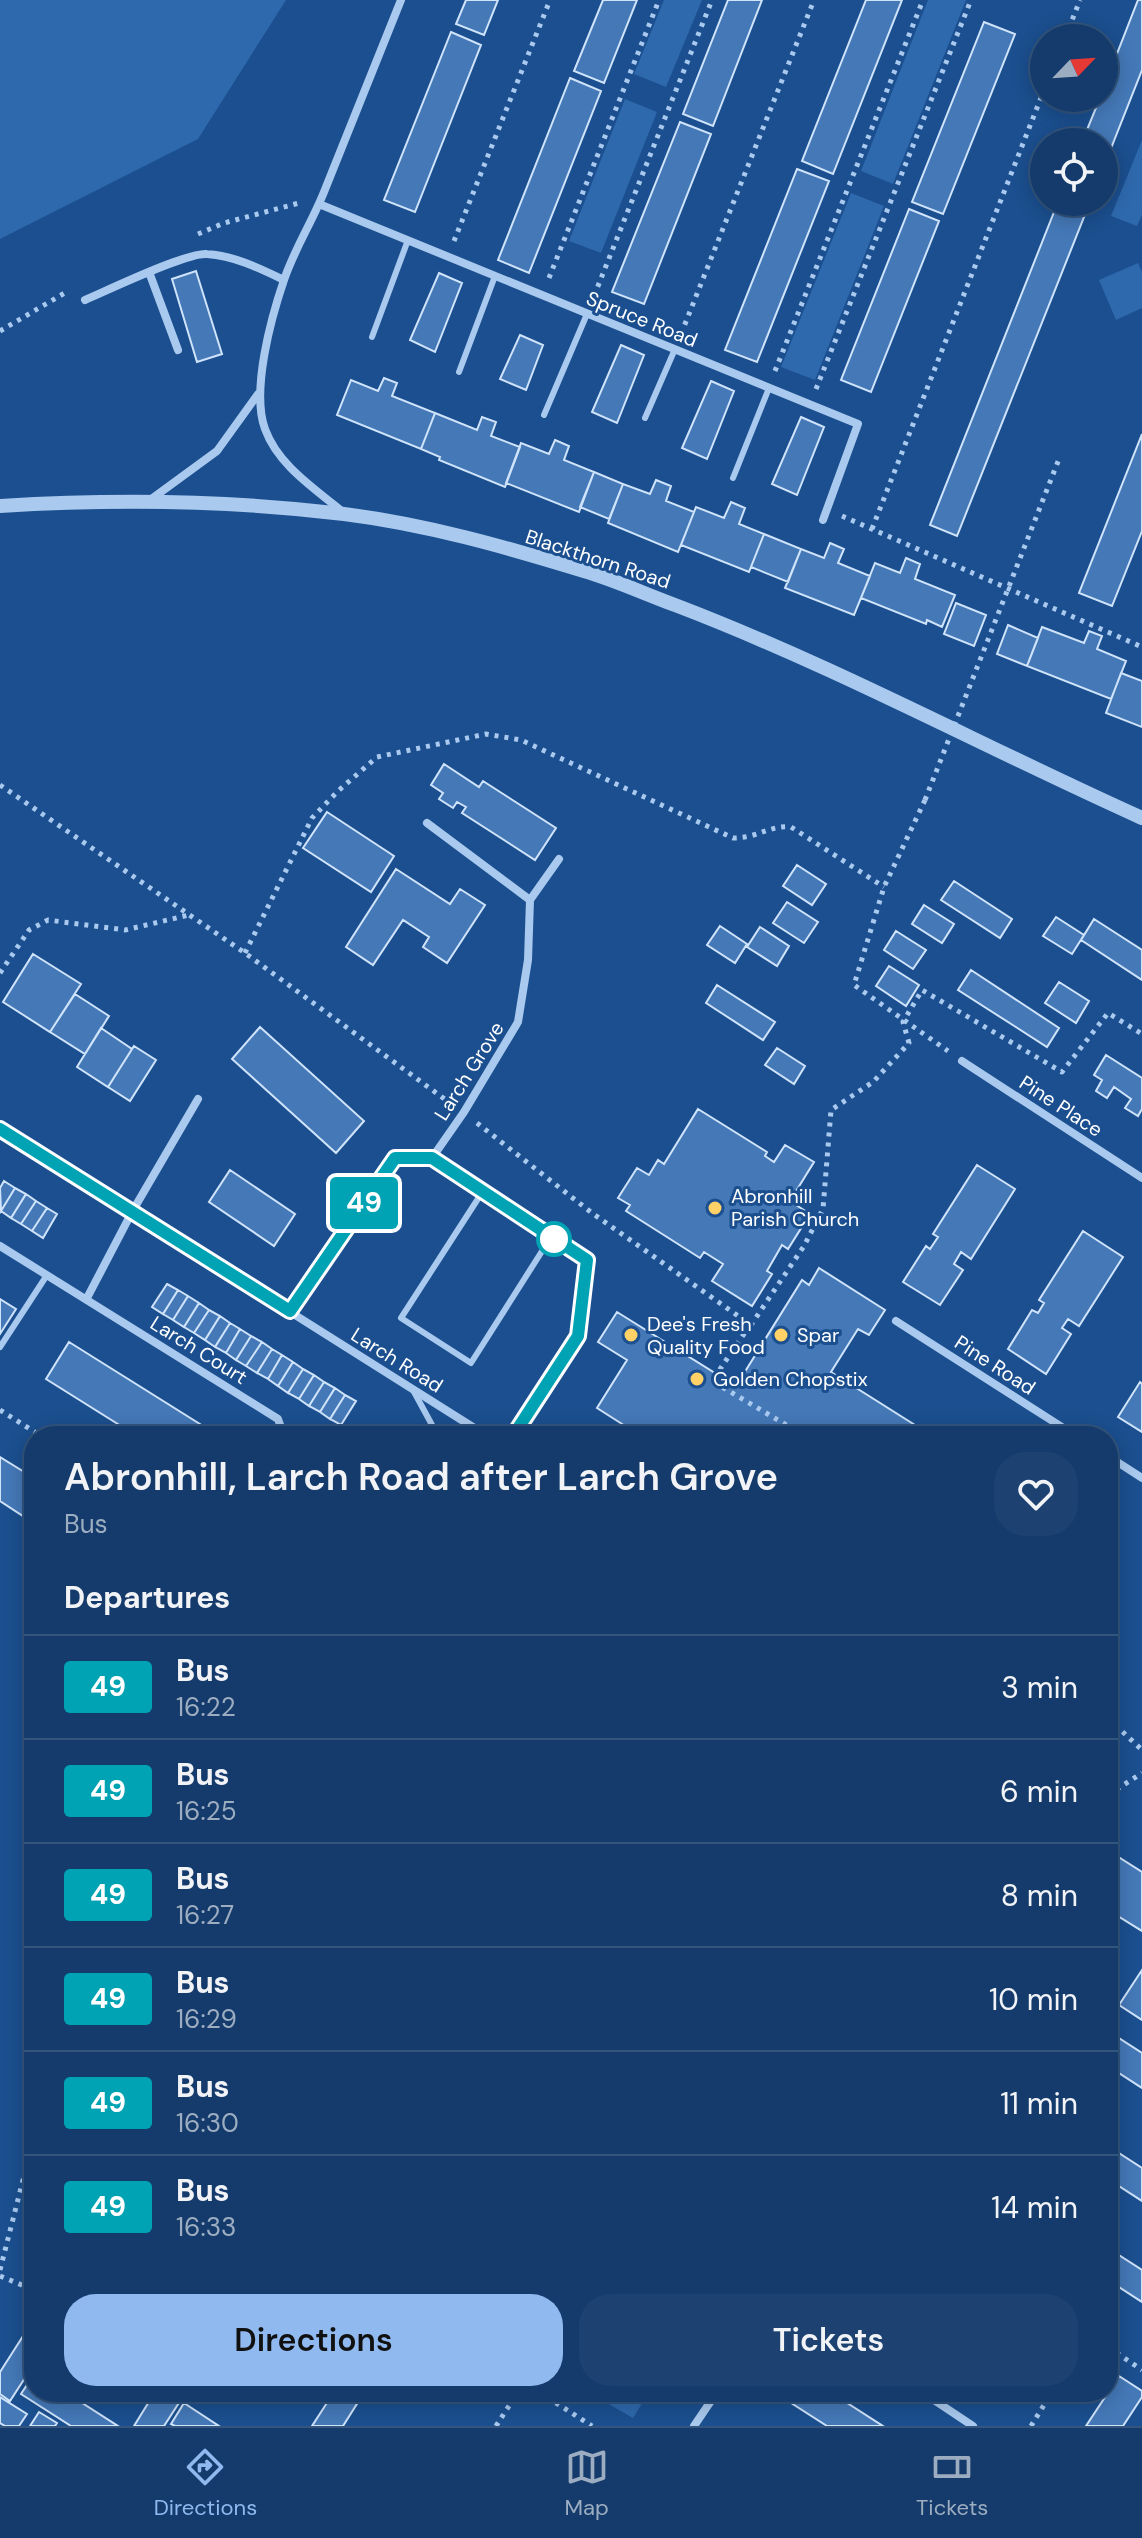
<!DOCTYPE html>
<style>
body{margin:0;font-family:"DM Sans",sans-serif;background:#1d4271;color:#f1f3f6;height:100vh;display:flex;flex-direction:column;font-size:30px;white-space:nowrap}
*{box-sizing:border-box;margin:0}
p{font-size:26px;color:#9dadc1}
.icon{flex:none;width:44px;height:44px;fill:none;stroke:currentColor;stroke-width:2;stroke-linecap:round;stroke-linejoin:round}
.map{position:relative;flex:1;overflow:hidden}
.sheet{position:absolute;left:24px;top:1426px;width:1094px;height:976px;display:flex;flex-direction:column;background:#143b6b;border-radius:32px;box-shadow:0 4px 20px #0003,0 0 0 2px #33557e}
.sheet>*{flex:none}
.badge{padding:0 16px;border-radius:6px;font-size:28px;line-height:52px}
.needle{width:52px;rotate:65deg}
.fabs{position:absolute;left:1030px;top:24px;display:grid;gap:16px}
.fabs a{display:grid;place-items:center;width:88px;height:88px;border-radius:50%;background:#143b6b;box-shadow:0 4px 20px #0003,0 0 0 2px #33557e;font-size:40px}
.map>.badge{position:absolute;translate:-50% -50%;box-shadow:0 0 0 4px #fff}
h2{padding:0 40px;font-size:30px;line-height:72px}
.round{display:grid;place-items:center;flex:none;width:84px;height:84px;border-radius:32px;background:#1d4271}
.overview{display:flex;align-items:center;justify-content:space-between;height:136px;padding:0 40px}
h1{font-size:38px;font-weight:600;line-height:60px}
.action{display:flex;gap:16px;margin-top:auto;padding:16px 40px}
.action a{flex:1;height:92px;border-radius:32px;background:#90b9f0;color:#111;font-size:32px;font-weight:600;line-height:92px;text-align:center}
.action a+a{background:#1d4271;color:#f1f3f6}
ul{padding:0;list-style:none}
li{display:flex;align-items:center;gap:24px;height:104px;padding:0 40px;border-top:2px solid #33557e}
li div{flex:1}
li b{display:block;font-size:30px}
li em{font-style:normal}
li .badge{min-width:88px;font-weight:700;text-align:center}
.tab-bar{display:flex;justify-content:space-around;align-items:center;height:112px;border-top:2px solid #33557e;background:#143b6b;font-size:22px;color:#9dadc1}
.tab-bar a{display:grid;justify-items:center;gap:4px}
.tab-bar .current{color:#90b9f0}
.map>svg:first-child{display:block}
</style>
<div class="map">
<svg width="1142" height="2426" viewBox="0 0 1142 2426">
<rect width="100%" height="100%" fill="#1b4f8f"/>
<path fill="#2e69ad" d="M0 0H286L198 139 0 239Z
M664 0H702L666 87 634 74Z
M928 0H966L893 184 861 171Z
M625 99 657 112 601 253 569 241Z
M1142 140V215L1137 226 1111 216Z
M851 193 884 206 815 380 781 367Z
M1138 263 1142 272V308L1116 320 1099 280Z
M588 2392H649L633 2418Z"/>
<path fill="#4478b7" stroke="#cfe3fa" stroke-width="2" d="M466 0H498L484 35 456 24Z
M603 0H637L604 83 574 71Z
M728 0H762L713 126 683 114Z
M866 0H902L833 174 802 161Z
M1138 0H1142V70L1104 166V142H1082L1100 98H1104V87Z
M984 22 1015 34 943 214 912 202Z
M451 32 481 45 415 212 384 200Z
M570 78 601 91 529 273 498 260Z
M680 122 711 134 644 304 612 292Z
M797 169 829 181 757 362 725 350Z
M1058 202H1090L957 536 930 525Z
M909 209 939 221 871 392 841 380Z
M196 271 222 354 197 362 172 279Z
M439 273 462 283 435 352 410 340Z
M520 335 543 345 526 390 500 379Z
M621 345 644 355 617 423 592 412Z
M384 378 397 383 392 396 435 413 421 449 337 415 351 380 378 391Z
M711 381 734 391 707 459 682 448Z
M435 413 477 430 482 417 496 422 491 436 520 447 505 487 439 460 440 457 421 449Z
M801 417 824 427 797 495 772 484Z
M1142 434V531L1112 606 1079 593Z
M555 440 569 446 564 460 594 472 579 512 506 483 521 443 549 454Z
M594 472 623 484 609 519 580 507Z
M656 480 671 486 666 501 694 512 678 552 608 523 623 484 650 494Z
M731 502 745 508 739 524 764 534 749 572 681 545 696 507 724 518Z
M764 534 801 549 788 582 751 567Z
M830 543 844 549 838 563 870 576 854 615 785 588 801 549 824 558Z
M906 558 920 564 915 579 955 595 942 627 927 620 926 624 861 598 875 563 900 573Z
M956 603 986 615 974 646 944 634Z
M1008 625 1038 638 1027 666 997 654Z
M1042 627 1084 643 1089 631 1102 636 1097 649 1126 661 1111 699 1027 666Z
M1121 673 1142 681V727L1106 713Z
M444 764 479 787 483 781 556 828 535 860 462 813 466 807 457 802 453 808 439 799 443 793 431 785Z
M327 812 394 856 371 892 303 848Z
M797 865 826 884 812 905 783 886Z
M396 869 450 904 460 889 485 905 447 963 423 947 429 937 403 920 373 965 346 947Z
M954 881 1012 919 1000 938 941 900Z
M787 902 818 922 804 943 773 923Z
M924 905 954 924 942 943 912 924Z
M1056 917 1084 935 1072 954 1043 936Z
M1094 919 1142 950V980L1081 940Z
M720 926 747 944 735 963 707 945Z
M760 927 789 946 777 966 747 947Z
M896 931 926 950 913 969 884 950Z
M33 954 81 984 50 1032 3 1002Z
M889 966 919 985 906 1006 876 986Z
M971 970 1059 1028 1047 1047 958 990Z
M1059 982 1089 1001 1076 1023 1045 1003Z
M717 985 775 1022 763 1040 706 1003Z
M75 994 109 1016 85 1054 50 1032Z
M260 1027 364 1121 336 1153 232 1059Z
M101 1028 132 1049 108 1087 77 1067Z
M134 1046 156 1060 130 1101 108 1087Z
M777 1048 805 1066 794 1084 765 1065Z
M1106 1055 1142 1078V1109L1138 1116 1125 1108 1131 1099 1114 1087 1107 1098 1096 1091 1102 1080 1094 1075Z
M698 1109 767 1152 765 1156 774 1162 785 1145 814 1162 790 1201 810 1214 788 1249 782 1245 767 1271 772 1274 752 1306 712 1281 723 1264 704 1252 700 1258 626 1211 630 1205 618 1198 637 1168 649 1175 658 1160 664 1164Z
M977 1165 1015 1189 971 1259 961 1252 954 1264 963 1270 940 1305 903 1282 926 1246 930 1249 938 1237 933 1234Z
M230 1170 295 1214 274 1246 209 1202Z
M4 1181 15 1188 1 1211 0 1188Z
M15 1188 26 1194 11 1218 1 1211Z
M26 1194 36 1201 21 1224 11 1218Z
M36 1201 47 1208 32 1231 21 1224Z
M47 1208 57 1214 43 1238 32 1231Z
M1083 1231 1123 1257 1079 1326 1068 1319 1062 1328 1071 1334 1046 1374 1008 1349 1032 1310 1038 1313 1044 1303 1039 1300Z
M819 1268 885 1310 869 1335 858 1329 831 1372 926 1432 923 1436H641L597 1408 627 1360 598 1342 617 1312 736 1386 802 1280 809 1285Z
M167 1284 178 1290 163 1314 152 1307Z
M178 1290 188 1296 173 1320 163 1314Z
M188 1296 199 1303 184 1327 173 1320Z
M0 1299 16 1309 0 1334Z
M199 1303 209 1310 194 1333 184 1327Z
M209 1310 220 1316 205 1340 194 1333Z
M220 1316 230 1323 215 1347 205 1340Z
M230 1323 240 1329 226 1353 215 1347Z
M240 1329 251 1336 236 1360 226 1353Z
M251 1336 262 1342 246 1366 236 1360Z
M69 1342 219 1436H137L46 1379Z
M262 1342 272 1349 257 1373 246 1366Z
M272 1349 282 1355 268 1379 257 1373Z
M282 1355 293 1362 278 1386 268 1379Z
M293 1362 303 1369 288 1393 278 1386Z
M303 1369 314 1375 299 1399 288 1393Z
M314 1375 324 1382 309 1406 299 1399Z
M324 1382 335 1388 320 1412 309 1406Z
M1140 1382 1142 1384V1432L1118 1417Z
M335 1388 345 1395 330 1419 320 1412Z
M345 1395 356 1401 341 1425 330 1419Z
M0 1457 34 1478V1505L26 1518 0 1501Z
M1109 1851 1142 1872V1931L1108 1910Z
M1142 1970V2020L1119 2005Z
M1108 2031 1142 2053V2088L1108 2066Z
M1108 2146 1142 2168V2201L1108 2179Z
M1108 2248 1142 2270V2302L1108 2280Z
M25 2333 34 2340V2364L10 2401 0 2394V2372Z
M34 2374V2392H65L118 2426H71L21 2394Z
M1119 2376 1142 2391V2397L1123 2426H1086Z
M155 2392H186L164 2426H134Z
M334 2392H348L360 2399 343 2426H312Z
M774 2392H830L883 2426H827Z
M0 2397 27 2414 19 2426H5L0 2423Z
M184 2403 219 2426H175L171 2424Z
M39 2412 57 2423 55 2426H30Z"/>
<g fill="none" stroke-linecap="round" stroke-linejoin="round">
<path stroke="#a9c9ee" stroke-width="5" stroke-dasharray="4 6" stroke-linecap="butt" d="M1065 38 1080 0
M198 234 224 223 299 203
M454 241 550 0
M549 278 659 0
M594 296 712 0
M0 331 68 291
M681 334 814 0
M775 371 923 0
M816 389 971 0
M842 516 1142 647
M872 529 1044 90
M0 785 245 953 450 1103
M925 800 884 887 854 985 948 1051
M245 953 312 818 338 791 377 757 486 734 521 740 733 838C758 838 769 825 791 827L884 887
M0 973 29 930 48 920 125 930 189 915
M477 1123 592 1213 751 1325 804 1246 823 1209 831 1110 873 1082 909 1043 903 1022 922 990 1062 1072 1108 1013 1142 1034
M750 1325 712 1381 805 1436
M0 1410 41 1436
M1108 1718 1142 1750
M1108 1795 1142 1773
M1108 1805 1114 1794
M0 2270 34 2137
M0 2276 34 2290
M1108 2347 1142 2370
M539 2392 592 2426
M496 2426 518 2392
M1031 2426 1052 2392"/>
<path stroke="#a9c9ee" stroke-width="6" d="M372 337 408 240
M459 372 495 276
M544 415 587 314
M645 418 675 349
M733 478 769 388
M483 1191 401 1318 471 1363 551 1237
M0 1347 47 1275
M413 1390 438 1436"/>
<path stroke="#a9c9ee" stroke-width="8" d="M319 204 858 424 823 520
M149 272 178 350
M85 300C108 290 187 252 207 254 235 256 259 268 284 280
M150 500 217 451 258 394
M343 512C314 488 278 465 265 429 251 391 271 318 284 280 294 250 312 222 324 192 350 128 375 64 401 0
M427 823 530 900
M962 1061 1142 1178
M0 1129 487 1436
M432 1158 464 1112 518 1022 528 960 530 900 559 859
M0 1246 278 1419 284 1436
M87 1298 132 1212 198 1099
M290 1311 395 1158H432L587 1260 578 1336 513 1436
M896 1321 1076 1436
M1108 1456 1142 1478
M922 2392 973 2426
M694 2426 717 2392"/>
<path stroke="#a9c9ee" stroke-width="14" d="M0 506C115 499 229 500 344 514 425 524 506 547 584 571 615 580 645 594 675 605 835 666 986 748 1142 818"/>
<path stroke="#a9c9ee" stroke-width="5" stroke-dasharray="4 6" stroke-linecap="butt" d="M925 800 1059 459"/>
</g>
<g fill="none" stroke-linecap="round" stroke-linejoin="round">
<g stroke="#fff" stroke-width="18">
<path id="line" d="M0 1129 290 1311 395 1158H432L587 1260 578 1336 513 1436"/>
</g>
<use href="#line" stroke="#00a3b4" stroke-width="12"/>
</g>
<g fill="#ffd166" stroke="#1b4f8f" stroke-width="3">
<circle cx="715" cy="1208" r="8"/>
<circle cx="631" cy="1335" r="8"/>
<circle cx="781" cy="1335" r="8"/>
<circle cx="697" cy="1379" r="8"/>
</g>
<circle fill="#fff" stroke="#00a3b4" stroke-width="4" cx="554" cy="1239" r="16"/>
<g text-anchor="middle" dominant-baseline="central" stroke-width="6" stroke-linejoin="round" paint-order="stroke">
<g font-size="20" fill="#fff" stroke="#1b4f8f">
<text transform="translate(642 319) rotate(22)">Spruce Road</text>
<text transform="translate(598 559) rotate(18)">Blackthorn Road</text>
<text transform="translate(469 1071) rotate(-58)">Larch Grove</text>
<text transform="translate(1061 1106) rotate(33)">Pine Place</text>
<text transform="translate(199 1350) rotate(32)">Larch Court</text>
<text transform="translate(397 1360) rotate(32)">Larch Road</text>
<text transform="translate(995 1365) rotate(33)">Pine Road</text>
</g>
<g font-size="20" fill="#fff" stroke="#1b4f8f" text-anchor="start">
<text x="731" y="1196">Abronhill<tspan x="731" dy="23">Parish Church</tspan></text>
<text x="647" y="1324">Dee's Fresh<tspan x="647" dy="23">Quality Food</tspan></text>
<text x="797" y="1335">Spar</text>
<text x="713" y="1379">Golden Chopstix</text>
</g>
</g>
</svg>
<div class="fabs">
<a><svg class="needle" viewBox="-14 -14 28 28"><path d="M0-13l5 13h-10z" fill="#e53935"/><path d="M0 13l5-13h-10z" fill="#9dadc1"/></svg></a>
<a><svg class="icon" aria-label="locate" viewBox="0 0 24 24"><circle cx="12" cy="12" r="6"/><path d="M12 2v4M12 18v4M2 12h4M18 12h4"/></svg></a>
</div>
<b class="badge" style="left:364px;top:1203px;background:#00a3b4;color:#fff">49</b>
<section class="sheet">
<div class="overview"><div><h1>Abronhill, Larch Road after Larch Grove</h1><p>Bus</p></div><a class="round"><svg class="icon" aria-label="heart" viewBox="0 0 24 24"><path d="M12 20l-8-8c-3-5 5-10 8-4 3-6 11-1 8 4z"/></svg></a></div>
<h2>Departures</h2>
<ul>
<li><span class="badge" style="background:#00a3b4;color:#fff">49</span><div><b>Bus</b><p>16:22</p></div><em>3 min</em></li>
<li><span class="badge" style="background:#00a3b4;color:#fff">49</span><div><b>Bus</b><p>16:25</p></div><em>6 min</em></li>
<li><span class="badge" style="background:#00a3b4;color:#fff">49</span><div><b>Bus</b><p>16:27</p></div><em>8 min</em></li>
<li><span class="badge" style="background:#00a3b4;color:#fff">49</span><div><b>Bus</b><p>16:29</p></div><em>10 min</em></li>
<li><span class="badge" style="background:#00a3b4;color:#fff">49</span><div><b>Bus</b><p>16:30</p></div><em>11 min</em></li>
<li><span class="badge" style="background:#00a3b4;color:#fff">49</span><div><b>Bus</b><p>16:33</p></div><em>14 min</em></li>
</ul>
<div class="action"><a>Directions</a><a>Tickets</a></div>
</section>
</div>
<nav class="tab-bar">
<a class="current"><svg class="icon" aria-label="directions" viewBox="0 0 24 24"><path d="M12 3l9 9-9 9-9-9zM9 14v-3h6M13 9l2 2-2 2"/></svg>Directions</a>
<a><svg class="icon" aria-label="map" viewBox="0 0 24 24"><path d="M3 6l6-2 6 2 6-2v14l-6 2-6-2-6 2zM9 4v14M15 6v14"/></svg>Map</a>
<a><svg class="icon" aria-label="tickets" viewBox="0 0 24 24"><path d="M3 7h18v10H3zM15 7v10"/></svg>Tickets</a>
</nav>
